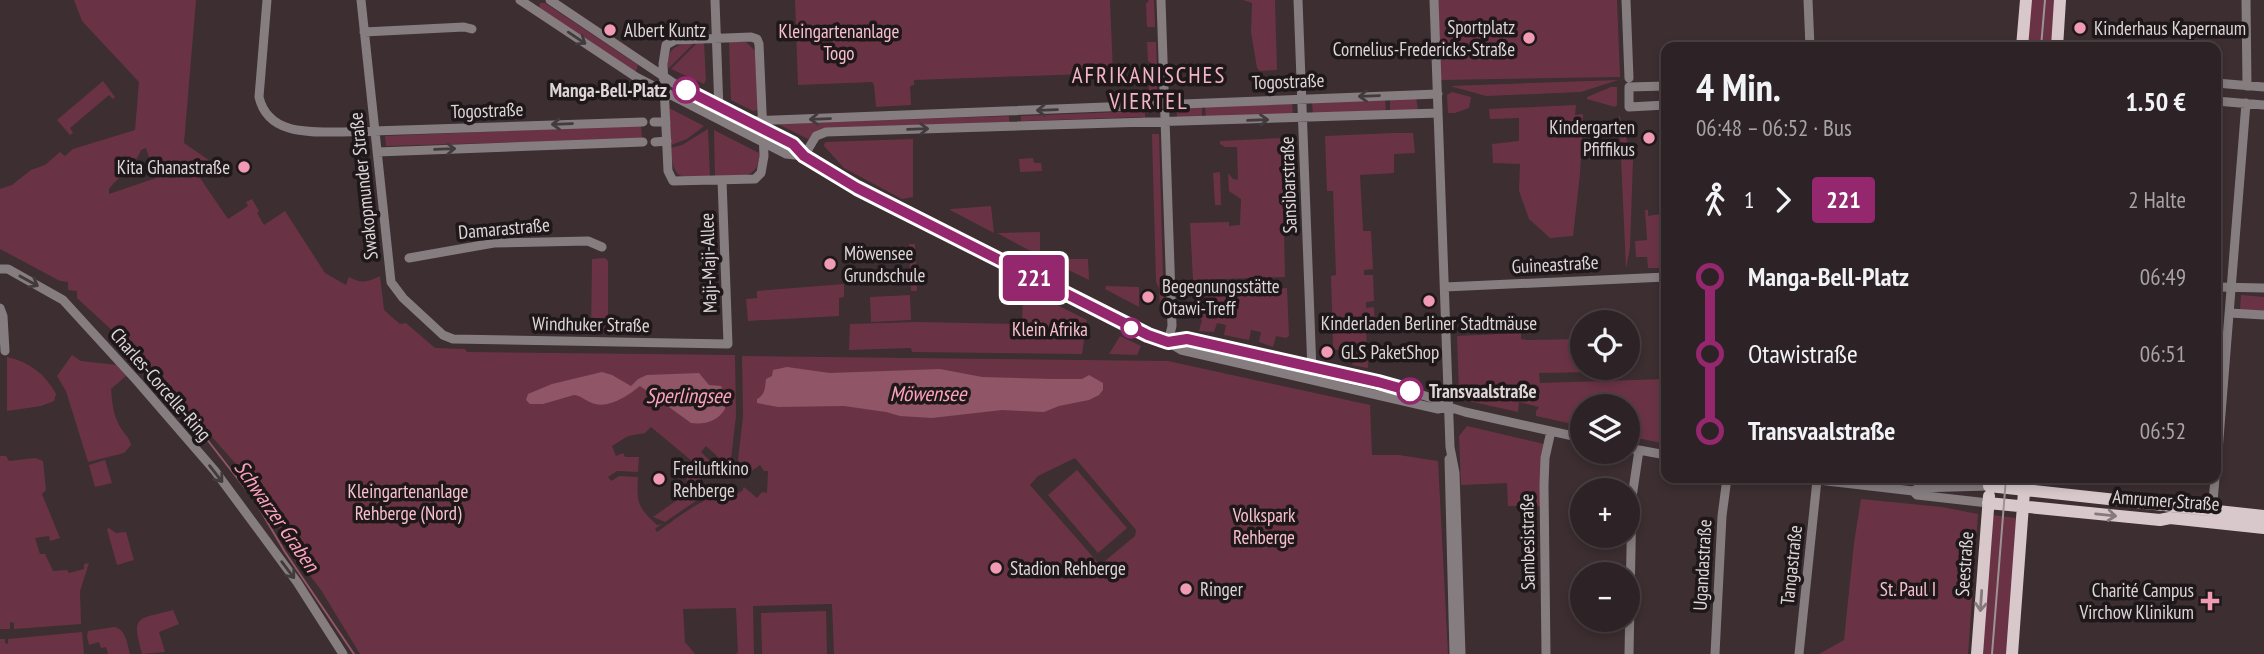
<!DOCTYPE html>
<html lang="de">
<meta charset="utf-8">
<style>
body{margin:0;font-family:"PT Sans Narrow",sans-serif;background:#352a2d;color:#f1f3f6;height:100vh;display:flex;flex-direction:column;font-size:26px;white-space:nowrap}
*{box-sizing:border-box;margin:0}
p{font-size:23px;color:#a7a4a7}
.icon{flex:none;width:38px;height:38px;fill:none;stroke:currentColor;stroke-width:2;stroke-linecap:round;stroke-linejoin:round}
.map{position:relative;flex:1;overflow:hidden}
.panel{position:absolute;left:1661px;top:42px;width:560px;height:441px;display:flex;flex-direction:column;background:#2d2225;border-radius:14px;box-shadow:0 4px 10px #0003,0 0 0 2px #483f42}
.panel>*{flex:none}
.badge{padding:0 14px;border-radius:5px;font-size:24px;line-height:46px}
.controls{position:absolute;left:1570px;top:310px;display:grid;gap:14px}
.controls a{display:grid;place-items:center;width:70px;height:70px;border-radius:50%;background:#2d2225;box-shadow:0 4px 10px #0003,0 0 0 2px #483f42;font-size:35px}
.map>.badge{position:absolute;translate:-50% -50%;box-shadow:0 0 0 4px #fff}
.legs{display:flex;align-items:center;gap:10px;height:77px;padding:0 35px;font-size:23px}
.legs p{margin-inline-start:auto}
.head{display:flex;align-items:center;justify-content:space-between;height:119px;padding:0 35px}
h1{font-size:38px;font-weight:700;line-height:52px}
ul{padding:0 35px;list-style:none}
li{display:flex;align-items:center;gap:24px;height:77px;font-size:26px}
li i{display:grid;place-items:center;width:10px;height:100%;margin:0 9px;background:currentColor}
li i::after{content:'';width:18px;height:18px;margin:-9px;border:5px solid;border-radius:50%;background:#2d2225}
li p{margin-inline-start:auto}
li:first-child i{background:linear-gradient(#0000 50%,currentColor 0)}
li:last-child i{background:linear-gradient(currentColor 50%,#0000 0)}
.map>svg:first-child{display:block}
</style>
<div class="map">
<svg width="2264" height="654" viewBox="0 0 2264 654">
<rect width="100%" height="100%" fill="#3c2e31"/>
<path fill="#6a3345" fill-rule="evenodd" d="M74 0H196L184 143 216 165 200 178 228 219 248 206 246 202 252 199 259 211 257 213 264 225 285 211 325 273 346 285 349 277C362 284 368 282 380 276L384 310 400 324 406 323 435 348 465 349 467 352 735 355 736 416 730 468 706 446 701 452 712 463 704 471 651 427 645 433 628 436 612 446 616 456 623 453 625 457H639L638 472 617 471 608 477 611 481 619 476 638 477C636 504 639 508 657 525L662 524 655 529 657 532C675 520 714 487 735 495L742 491 744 487 757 498 762 492 767 493 768 471H764L760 465 746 475 738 460 743 416 742 356 1168 361 1370 405 1372 455H1399L1438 461 1448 654H834L832 604 753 606 754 654H736L738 652 736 608 683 609 685 642 695 654H360L321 590 299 561 251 481 144 360 77 298V291L68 290V282L60 281 0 249V189L12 185 31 170 45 165 60 152 65 156 73 149 135 130 139 82 82 21ZM146 148 156 178 109 194V189C120 175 134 168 141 150ZM1075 458 1136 530 1135 536 1100 565 1030 485 1038 476Z
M795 0H1110L1113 73 914 80V85L910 86 911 105 876 107 874 85 872 82 798 85Z
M1149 0H1154L1155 27H1147L1146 4Z
M1243 0H1275L1277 70 1260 71 1257 68 1251 32 1252 3Z
M1437 0H1617L1620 77 1440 80Z
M2030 0H2055L2052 47H2027Z
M540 3H545L638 65 636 71H634L539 9Z
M729 42H746L755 51 758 110 753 111 731 100Z
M1147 42H1156L1157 68 1148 61Z
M694 43 669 68 668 67C667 48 676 44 694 43Z
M697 43H704L706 80 704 84 671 69Z
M1148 67 1157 74V95L1149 94Z
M1618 80 1581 92 1486 96 1450 86Z
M103 81 115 97 113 99 109 95 70 128 73 133 70 135 57 120Z
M1611 87H1617V105L1615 107 1587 99V97Z
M1452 92 1471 97 1469 108 1455 113H1448L1447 95Z
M1385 98 1386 112 1313 115 1312 101Z
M1416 98 1418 110 1390 111V99Z
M1292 102 1293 116 1206 119 1205 105Z
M1576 105 1575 115 1583 114 1580 174 1573 236 1550 238 1529 219 1519 191 1520 164 1493 163 1492 144 1519 141V118L1490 119 1489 109Z
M1177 106H1202V118L1177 119Z
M669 108 704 126 687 139 671 145Z
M1145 109V119L1142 117 1021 121V116L1142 111Z
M1619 114 1633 160 1630 248 1626 269Z
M1009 116V122L824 128 814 132 808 139 778 124Z
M641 125 642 139 386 146 385 136Z
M708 129 710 177C680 178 673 181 671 148L682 145Z
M714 130 759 153C760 182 736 176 715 177Z
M1393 133H1413L1415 153 1394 154V173L1360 175 1363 231H1371L1373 269 1364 270V275H1373L1374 301 1366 302V308L1374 307 1375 326 1366 327 1368 368 1352 365 1355 354 1333 349 1331 276 1336 275 1333 191H1327L1325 136Z
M1152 134H1159L1164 313 1160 315 1159 288 1156 282Z
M1282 138 1285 277 1193 280 1190 223 1229 222V226L1240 225 1241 199 1229 191 1228 173 1233 179 1238 180 1237 147H1225L1220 144V141Z
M913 139V197L902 199 844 168 824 146 825 142Z
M1033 158 1034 163H1041L1042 171 1020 172 1019 159Z
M1220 172 1221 205H1215L1213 173Z
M991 206 994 233 950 210 951 209Z
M1645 210H1648V216L1666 213V268H1648L1647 257H1636L1635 241 1647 240Z
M1040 232V256L997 233Z
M909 244H915L917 291H911Z
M605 258 608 261V331L591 332 592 259Z
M1046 259H1088L1089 280Z
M844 284V297L839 298V316L748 321 746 299 757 298V291Z
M1106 286 1139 287V307L1105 289Z
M1023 288 1087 320 1082 354 912 352 911 348 849 350 850 324 917 322 1022 324Z
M1287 288 1289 336 1286 338 1276 336 1273 347 1259 342 1261 332 1251 330 1249 340 1224 335 1226 325 1217 323 1214 332 1199 331 1202 320 1194 315V292Z
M910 295 911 320 871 322 870 297Z
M2241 295 2264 297V312L2240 310Z
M1521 333V339L1528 340 1582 339V368H1594V372L1539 373 1540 383 1666 379V444L1628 436V406H1582V426L1536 416V411L1539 407 1519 402 1518 412 1464 400 1459 393 1457 336Z
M1120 336 1141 346 1137 355 1109 354Z
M1184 343 1298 369 1297 373 1183 347Z
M72 355 81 361 117 365 126 376 111 389C112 401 113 414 119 425 123 433 129 436 131 445L124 453 88 462 66 391 57 376Z
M7 357C30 362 45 374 56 394L54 401 41 406 7 411Z
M1321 374 1397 394 1321 378Z
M1467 426 1544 444 1540 506H1508L1507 483 1461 485 1459 436Z
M0 456H6L9 461 35 458 43 461 46 490 42 494 60 538 50 541 49 536 35 538 40 554H45L53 571 67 570 69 573 84 569V564L89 563 80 591 81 624 14 629V623L10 622V629H0Z
M105 460 112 483 95 487 89 465Z
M688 462 701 474V482L686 492Z
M1077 470 1127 528 1098 553 1048 495Z
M702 486 709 492 665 522 653 517 680 498 682 500Z
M1861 499 1942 507 1978 514 1968 654H1819L1844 640 1854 543Z
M1992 515 2017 518 2007 654H1981Z
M109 528 116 533 126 532 134 560 117 565 107 529Z
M173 610 179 624 159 632 165 652 142 654C131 614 137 620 173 610Z
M826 611 827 654H762L761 613Z
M114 627C126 629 127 643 130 654H108L106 647 101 648 99 642 89 645 87 636 88 631Z
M82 632 84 654H0V639H5V643L8 644V639Z"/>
<path fill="#905567" d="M787 367 830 373 940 369 982 377 1053 379H1082L1089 375 1103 383V390L1099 395 1089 400 1059 406 1044 412 1002 410 932 418 900 416 886 412 844 406 778 407 757 403V399C765 395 765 388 766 379L772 376 773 370Z
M602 372 612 375 631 386 638 379 647 375 699 373 709 385 721 386 726 397 725 409C718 421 705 425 691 423L640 386C630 394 611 408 595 404 587 402 582 396 574 395L543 404H530L526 400 528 394 552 384Z"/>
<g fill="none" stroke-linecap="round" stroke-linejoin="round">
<path stroke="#905567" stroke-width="2" d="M142 368 165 396 202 433 255 501 285 552 354 654"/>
<path stroke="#857d7f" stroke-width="9" d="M267 0 259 97C268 136 312 132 343 132L643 122
M361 0 391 282 403 298 443 335 453 339 728 344 722 180
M520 0 636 77 786 154 804 156
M550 0 675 84 793 144 804 156 857 188 1131 328 1168 342 1181 350 1438 409 1449 407
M715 0 719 110
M1161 0 1172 326 1168 342
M1298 0 1312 371
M1434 0 1450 447 1455 473 1461 654
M1626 0 1629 78
M1808 0 1810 47
M2246 0 2247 86
M364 32 464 27 472 29
M751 37 757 39 759 44 764 156 761 173 755 179 673 181 668 171 663 64 666 45 675 40Z
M2216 83 2264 87
M1666 86 1629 87V107L1666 105
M2216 101 2264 105
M751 121 1438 94
M654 122H666
M655 142 667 141
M377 152 643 142
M804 156 816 136 826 132 1438 113
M409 258 494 243 588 241 602 247
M0 269H8L63 300 138 382 215 471 297 582 343 654
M1445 287 1666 277
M2216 287 2264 288
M0 308 3 316 5 351
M2230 313 2264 315
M1168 342 1187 339 1378 381 1438 400 1449 407 1465 412 1582 438
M1628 448 1666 455
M1449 459 1454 654
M2216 476 2246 103
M1801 478 1913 491 1917 495 1988 503
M1913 491 1918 488 1989 486
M2212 514 2215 478
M1546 654 1544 485 1545 458 1551 431
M1629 654 1632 497 1639 450
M1715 654 1722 516 1727 478
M1799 654 1817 480"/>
<path stroke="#d8c8cc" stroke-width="12" d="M2022 47 2026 0
M2057 47 2060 0
M1989 486 2264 516
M1988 503 2160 520 2170 518 2264 528
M1977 654 1989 496
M2012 654 2025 478"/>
<path stroke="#9d9294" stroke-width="2" d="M2041 47 2045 0
M1992 654 2006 478"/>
</g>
<defs><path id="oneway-shaft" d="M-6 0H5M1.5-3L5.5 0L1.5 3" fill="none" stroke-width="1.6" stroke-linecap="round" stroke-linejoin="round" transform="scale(1.75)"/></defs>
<g stroke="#423b3d">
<use href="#oneway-shaft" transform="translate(577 38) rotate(34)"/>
<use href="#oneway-shaft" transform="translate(1369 96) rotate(178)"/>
<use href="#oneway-shaft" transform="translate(1047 110) rotate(178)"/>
<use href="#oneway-shaft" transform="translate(820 119) rotate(178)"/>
<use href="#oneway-shaft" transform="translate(1258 120) rotate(-2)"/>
<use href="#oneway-shaft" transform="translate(562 124) rotate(178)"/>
<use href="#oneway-shaft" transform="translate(918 129) rotate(-2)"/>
<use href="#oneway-shaft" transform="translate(445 149) rotate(-2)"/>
<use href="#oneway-shaft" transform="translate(29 281) rotate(29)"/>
<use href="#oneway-shaft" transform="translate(216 474) rotate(52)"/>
<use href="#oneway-shaft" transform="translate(288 570) rotate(53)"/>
</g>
<g stroke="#84797c">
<use href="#oneway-shaft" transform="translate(2106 515) rotate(6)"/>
<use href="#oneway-shaft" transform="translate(1981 601) rotate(94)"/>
</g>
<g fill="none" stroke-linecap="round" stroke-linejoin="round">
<g stroke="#fff" stroke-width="16">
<path id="line-1" d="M686 90 793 144 804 156 857 188 1148 335 1168 342 1187 339 1378 382 1410 391"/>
</g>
<use href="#line-1" stroke="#95276e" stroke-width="10"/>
</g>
<g fill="#f19ab4" stroke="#1e181a" stroke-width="2.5">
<circle cx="2080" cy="28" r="7"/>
<circle cx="610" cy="30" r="7"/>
<circle cx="1529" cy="38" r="7"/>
<circle cx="1649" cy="138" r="7"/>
<circle cx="244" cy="167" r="7"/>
<circle cx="830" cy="264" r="7"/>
<circle cx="1148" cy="297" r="7"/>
<circle cx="1429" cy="301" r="7"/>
<circle cx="1327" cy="352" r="7"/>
<circle cx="659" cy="479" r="7"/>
<circle cx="996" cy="568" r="7"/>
<circle cx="1186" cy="589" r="7"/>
<path d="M2206.5 590.5h7v7h7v7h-7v7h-7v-7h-7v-7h7z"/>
</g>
<g fill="#fff" stroke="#95276e" stroke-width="3.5">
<circle cx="686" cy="90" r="12"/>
<circle cx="1131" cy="328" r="9"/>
<circle cx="1410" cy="391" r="12"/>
</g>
<g text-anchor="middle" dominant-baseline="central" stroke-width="7" stroke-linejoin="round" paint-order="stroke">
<g font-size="19" fill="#ded5d7" stroke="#1e181a" text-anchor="start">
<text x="1515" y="27" text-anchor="end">Sportplatz<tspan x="1515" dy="22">Cornelius-Fredericks-Straße</tspan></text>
<text x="2094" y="28">Kinderhaus Kapernaum</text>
<text x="624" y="30">Albert Kuntz</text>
<text x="1635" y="127" text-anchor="end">Kindergarten<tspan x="1635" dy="22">Pfiffikus</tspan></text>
<text x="230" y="167" text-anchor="end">Kita Ghanastraße</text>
<text x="844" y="253">Möwensee<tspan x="844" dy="22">Grundschule</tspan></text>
<text x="1162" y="286">Begegnungsstätte<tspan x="1162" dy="22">Otawi-Treff</tspan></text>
<text x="1429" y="323" text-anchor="middle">Kinderladen Berliner Stadtmäuse</text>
<text x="1341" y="352">GLS PaketShop</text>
<text x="673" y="468">Freiluftkino<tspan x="673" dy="22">Rehberge</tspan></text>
<text x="1010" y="568">Stadion Rehberge</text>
<text x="1200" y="589">Ringer</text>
<text x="2194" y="590" text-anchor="end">Charité Campus<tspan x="2194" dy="22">Virchow Klinikum</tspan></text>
</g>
<g font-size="19" fill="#f8c0cf" stroke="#1e181a">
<text x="839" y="31">Kleingartenanlage<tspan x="839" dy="22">Togo</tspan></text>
<text x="1050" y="329">Klein Afrika</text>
<text x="408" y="491">Kleingartenanlage<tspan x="408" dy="22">Rehberge (Nord)</tspan></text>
<text x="1264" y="515">Volkspark<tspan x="1264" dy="22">Rehberge</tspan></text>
<text x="1908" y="589">St. Paul I</text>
</g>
<g font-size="19" fill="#ded5d7" stroke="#1e181a">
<text transform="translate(1288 81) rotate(-2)">Togostraße</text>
<text transform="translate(487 110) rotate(-2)">Togostraße</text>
<text transform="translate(1288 185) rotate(-92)">Sansibarstraße</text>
<text transform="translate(363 186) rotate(-96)">Swakopmunder Straße</text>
<text transform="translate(504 228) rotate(-5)">Damarastraße</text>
<text transform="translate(708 263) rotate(-92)">Maji-Maji-Allee</text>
<text transform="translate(1555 264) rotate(-3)">Guineastraße</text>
<text transform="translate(591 324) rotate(1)">Windhuker Straße</text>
<text transform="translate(161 384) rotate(49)">Charles-Corcelle-Ring</text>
<text transform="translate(2166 500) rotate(4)">Amrumer Straße</text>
<text transform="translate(1527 542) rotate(-91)">Sambesistraße</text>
<text transform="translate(1964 564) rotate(-86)">Seestraße</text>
<text transform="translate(1702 565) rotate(-87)">Ugandastraße</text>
<text transform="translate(1791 565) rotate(-84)">Tangastraße</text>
</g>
<g font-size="19" font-weight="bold" fill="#ded5d7" stroke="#1e181a" text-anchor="end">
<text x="667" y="90">Manga-Bell-Platz</text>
<text x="1429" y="391" text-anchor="start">Transvaalstraße</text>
</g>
<g font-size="21" font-style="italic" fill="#fda3bd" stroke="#1e181a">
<text x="928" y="393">Möwensee</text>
<text x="688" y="395">Sperlingsee</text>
<text transform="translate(277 516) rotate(55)">Schwarzer Graben</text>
</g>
<g font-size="23" letter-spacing="2" fill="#f5b3c6" stroke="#1e181a">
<text x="1149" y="74">AFRIKANISCHES<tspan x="1149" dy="26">VIERTEL</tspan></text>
</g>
</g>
</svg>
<div class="controls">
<a><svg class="icon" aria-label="locate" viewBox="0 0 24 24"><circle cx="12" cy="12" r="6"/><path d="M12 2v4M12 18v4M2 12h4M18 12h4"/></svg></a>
<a><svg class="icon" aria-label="layers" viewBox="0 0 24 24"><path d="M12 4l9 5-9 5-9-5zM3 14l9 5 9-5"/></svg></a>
<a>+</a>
<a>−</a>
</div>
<b class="badge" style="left:1034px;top:278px;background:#95276e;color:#fff">221</b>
<section class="panel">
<div class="head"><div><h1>4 Min.</h1><p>06:48 – 06:52 · Bus</p></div><b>1.50 €</b></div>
<div class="legs"><svg class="icon" aria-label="walk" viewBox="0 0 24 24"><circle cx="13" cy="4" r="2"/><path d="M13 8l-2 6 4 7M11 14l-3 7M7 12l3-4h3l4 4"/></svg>1<svg class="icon" aria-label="forward" viewBox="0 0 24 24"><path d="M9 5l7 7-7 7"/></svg><b class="badge" style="background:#95276e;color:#fff">221</b><p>2 Halte</p></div>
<ul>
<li><i style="color:#95276e"></i><b>Manga-Bell-Platz</b><p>06:49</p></li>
<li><i style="color:#95276e"></i><span>Otawistraße</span><p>06:51</p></li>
<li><i style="color:#95276e"></i><b>Transvaalstraße</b><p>06:52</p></li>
</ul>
</section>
</div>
